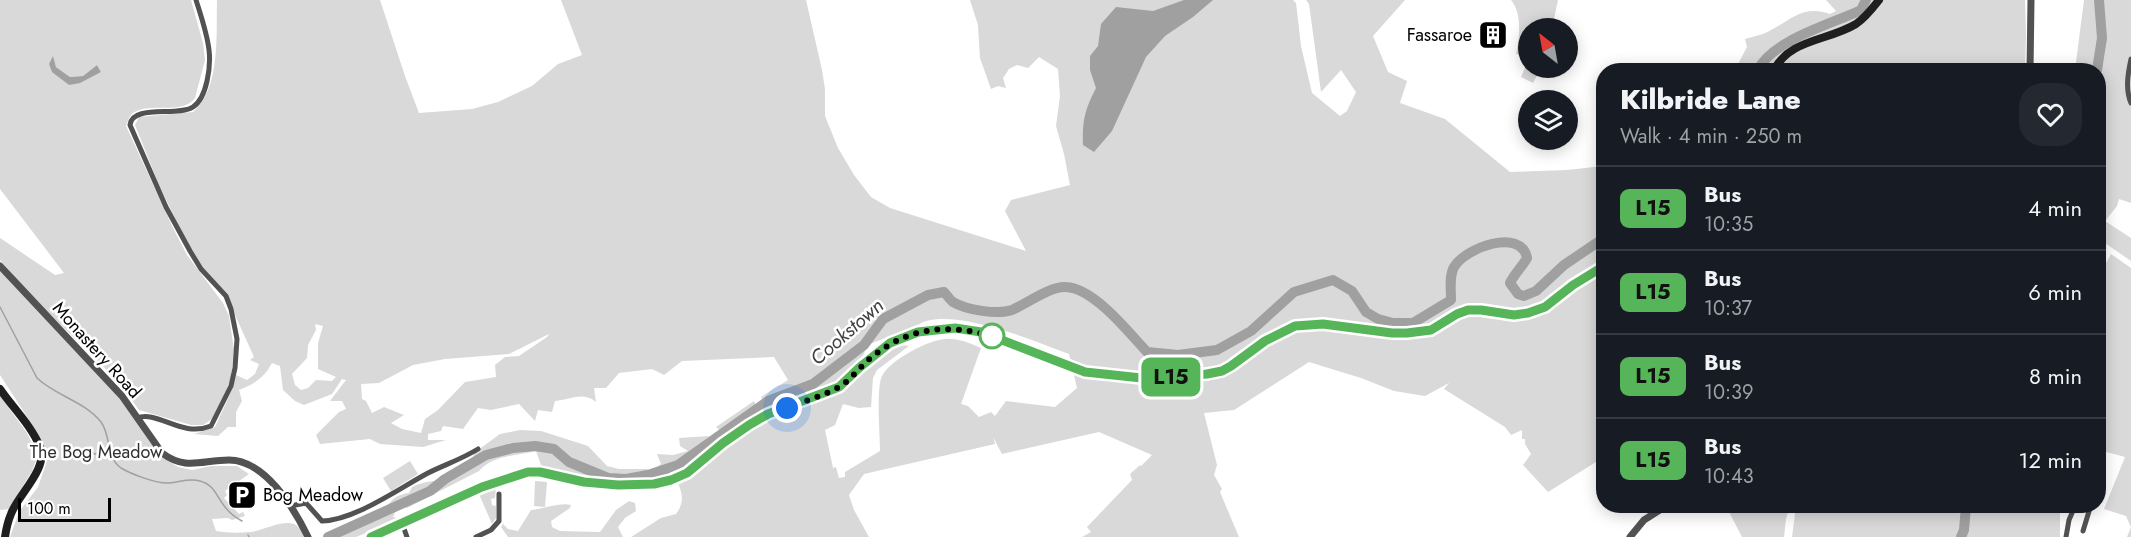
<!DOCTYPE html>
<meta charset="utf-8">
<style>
body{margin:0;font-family:Jost,sans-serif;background:#242831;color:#f1f3f6;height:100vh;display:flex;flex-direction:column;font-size:22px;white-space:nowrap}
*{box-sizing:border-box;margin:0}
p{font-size:20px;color:#9ea1a6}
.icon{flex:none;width:33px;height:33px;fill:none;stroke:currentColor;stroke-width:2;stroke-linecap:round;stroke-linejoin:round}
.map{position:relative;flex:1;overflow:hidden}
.details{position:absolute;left:1596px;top:63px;width:510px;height:450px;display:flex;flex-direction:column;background:#171b24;border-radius:24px;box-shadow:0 3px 15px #0003}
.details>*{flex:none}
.badge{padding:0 12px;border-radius:9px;font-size:21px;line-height:39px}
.needle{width:39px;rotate:329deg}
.buttons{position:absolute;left:1518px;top:18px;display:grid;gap:12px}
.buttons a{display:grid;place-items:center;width:60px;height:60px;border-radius:50%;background:#171b24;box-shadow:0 3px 15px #0003;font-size:30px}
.scale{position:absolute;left:18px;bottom:15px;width:93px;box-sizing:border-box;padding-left:6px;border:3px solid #000;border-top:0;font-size:16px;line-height:21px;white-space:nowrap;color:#000;-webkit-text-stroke:4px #fff;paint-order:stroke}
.you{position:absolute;width:30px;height:30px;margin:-15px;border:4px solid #fff;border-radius:50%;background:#1a73e8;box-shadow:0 0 0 9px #1a73e833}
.map>.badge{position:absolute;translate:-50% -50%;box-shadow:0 0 0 3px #fff}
.round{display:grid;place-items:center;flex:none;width:63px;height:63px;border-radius:24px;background:#242831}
.head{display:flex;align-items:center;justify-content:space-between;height:102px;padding:0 24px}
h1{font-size:28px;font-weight:800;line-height:45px}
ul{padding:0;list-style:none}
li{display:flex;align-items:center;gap:18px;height:84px;padding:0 24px;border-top:2px solid #363941}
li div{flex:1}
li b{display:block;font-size:22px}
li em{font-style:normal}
li .badge{min-width:66px;font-weight:700;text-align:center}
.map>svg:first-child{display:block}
</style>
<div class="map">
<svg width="2131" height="537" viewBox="0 0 2131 537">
<rect width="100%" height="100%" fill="#fff"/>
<path fill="#d9d9d9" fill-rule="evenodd" d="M0 0H191L203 43 205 60 195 98C182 116 150 101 133 113 129 116 128 121 126 126L174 230 187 255 223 303 229 316 234 350 231 377 227 389 212 419 203 425H191L139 410 125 391 102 365 35 300 0 260V238L55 275 64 273 0 189ZM53 57 56 67 70 77 83 76 97 65 101 72 69 85 49 64Z
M217 0H380L405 76 419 113 472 109 498 102 532 86 558 64 582 55 561 0H806L822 70 825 89V116L838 148 854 175 871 197 890 208 1026 251 1005 211 1011 200 1070 185 1064 154 1056 126 1060 96 1058 69 1039 57 1028 68 1017 65 1009 69 1003 78 1006 88 998 86 991 89 980 58 978 25 970 0H1293L1296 3 1301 46 1312 93 1340 116 1347 111 1356 92 1341 70 1321 92 1309 4 1306 0H1405L1373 36 1388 72 1407 81 1400 103 1445 119 1510 172 1567 170 1603 166V468L1596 462 1548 492 1523 465 1531 454 1525 444V439H1522V430L1511 435 1505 427 1444 389 1449 383 1425 396 1394 391 1361 378 1309 362 1234 410 1204 413 1217 465 1214 475 1222 489 1220 492 1239 537H1082L1091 532 1087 527 1132 480 1130 474 1140 465 1141 466 1152 455 1099 432 1002 454 993 437 995 444 864 474 849 495 854 510 869 537H631L661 518 676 514C684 503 683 495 678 483L689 477 723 446 759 423 760 425 766 422 765 419C792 407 823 401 849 385 869 372 880 340 909 346L877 370 873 378 871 407 859 408 843 404 835 425 825 430 833 468 836 467 839 478 845 477V472L880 451C880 436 876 388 882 376 890 360 928 340 945 339 958 338 969 343 981 348L961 404 968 406 979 417 991 412 995 416 1006 401 1055 407 1077 388 1069 354C1037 342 943 302 915 327L867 345 863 356 834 384 816 392 767 407 761 397 788 380 774 357 682 361 664 375 652 369 619 373 606 388H594L596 402C583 391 570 400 555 401L552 412 538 410 535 421 519 404 491 410 478 408 463 429 443 426 441 431 428 434V440H446L423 447 380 444 370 439 320 444 316 435 339 412 346 409 342 401H330L346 380 342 379 332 394 304 405 295 401 283 390 280 366 272 363C264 378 254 384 239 390L242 401 236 412V427H228L218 436 194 434 215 427 232 390 236 375 247 380 255 374 259 364 250 360 254 357 231 306 228 294 202 267 190 249 159 185 135 125 139 117 193 112C221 88 216 34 217 0ZM315 324 323 326 318 343V369L336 377 332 381 316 380 308 388 301 390 295 385 292 374 307 358 308 345 316 330ZM549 334 547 337 519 356 505 357 495 365 496 377 465 382 438 410 425 419 421 433 402 429 391 423 404 415 384 407 372 413 366 401 362 399 361 384 379 383 413 365 445 359 509 354Z
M1511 0H1558L1552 28H1528V53L1516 54C1520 38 1522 13 1511 0Z
M1826 0H2025L2026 37 2025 70H1738V64L1747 47 1745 39C1751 37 1757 36 1763 34 1787 24 1801 3 1830 14L1836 11Z
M2084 0H2131V203L2119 199 2117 206 2106 220 2102 219 2131 238V261L2099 239 2098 70H2075Z
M1528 61V68H1541L1533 83 1521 77Z
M2111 254 2131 268V537H2127L2131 527 2126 516 2104 509 2125 457 2099 450V276Z
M0 270 121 398 159 455 178 467 192 470 211 466H237L249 474 225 491 227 495 224 498 239 514 243 512 245 516 232 520 228 518 212 519 216 531C228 533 238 533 250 532 263 531 284 518 296 525 300 528 302 533 304 537H10L19 512 38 487 47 461 45 450 37 432 0 375Z
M0 396 27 433 34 447 37 458 32 471 9 509 0 510Z
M754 401 758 410 757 413 724 434 716 427Z
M520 430 541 431 588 446 607 466 619 469H647L650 473 647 477C613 487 576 473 542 468L536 451C516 456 493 455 479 471L407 508 398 505 393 517 400 519 356 537H338L342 526C355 522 368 518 380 511 394 502 390 496 409 493L412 487C427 479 444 482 460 475L457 467 473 460 474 453 500 434Z
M709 436 696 451 699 456 672 475 659 477 657 467 661 464 657 454 673 455 688 451 680 446 679 438Z
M410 461 418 474 391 491 383 478Z
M535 481 547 482 545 507 534 506Z
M496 487 495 498 491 499 492 505 496 506V518L492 524 479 494Z
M629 501 635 503 636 511 625 518 618 527 623 537H508L501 527 503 524 508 529 518 531 531 510C543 509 561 502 571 505L570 508 551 521 552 527 560 531 600 532 616 510Z
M1726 506H1790L1786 519 1784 537H1742Z
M1796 506H2063L2060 511V537H1792Z"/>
<path fill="#a0a0a0" d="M1184 0H1213L1193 17 1165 36 1146 57 1112 131 1094 152 1083 145C1082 121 1085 109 1096 88L1090 70V56L1098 46 1101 24 1116 7 1153 11Z
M53 56 56 67 70 77 83 76 97 65 101 72 80 83 69 85 52 72 49 64Z"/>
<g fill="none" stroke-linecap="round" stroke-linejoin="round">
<path stroke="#a0a0a0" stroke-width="1.5" d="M0 307 37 378C56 396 84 401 101 422 111 435 106 458 121 468 131 474 157 484 169 483 180 482 189 478 200 481 215 485 216 496 225 507 229 512 236 518 242 521
M64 458H80L88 451 95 454 111 453
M248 535 249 537"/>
<path stroke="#a0a0a0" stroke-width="10" d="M1758 70C1772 40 1832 24 1861 10L1866 0
M2097 70 2102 38 2099 0
M328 537 430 491 445 479 486 455 513 448 535 446 554 449 569 462 608 478 626 479 648 475 678 465 768 401 813 384 864 345 883 319 928 295 944 292C947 295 950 300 953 302 966 310 998 315 1012 310 1026 304 1050 286 1066 287 1094 288 1129 333 1147 352L1178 355 1217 350 1251 331 1294 292 1333 280 1352 291 1366 312 1378 319 1393 323H1413L1451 300C1451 289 1449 276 1454 267 1465 248 1521 227 1527 258 1522 267 1515 273 1510 283L1518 294 1524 296 1536 291 1564 265 1604 238
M1961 537 1964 530 1966 506"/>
<path stroke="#525252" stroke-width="5" d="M2131 59C2128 73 2125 89 2131 103
M137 418C158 410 181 438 211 426L231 386 235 368 237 339 231 309 226 296 201 269 190 251 166 207 130 125C132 104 178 117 193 107 207 98 211 66 209 50 207 33 201 16 196 0
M290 506 306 503 322 521C355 520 398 489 428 473 444 465 462 459 478 449
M402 523 407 537
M2083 531 2090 508 2089 506
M476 537 491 530 499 521V494
M2066 537 2069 520 2075 506"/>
<path stroke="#525252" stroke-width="7" d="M2030 70 2031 0
M0 266 122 396 162 453C186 471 202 460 229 460 265 460 294 508 308 537
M1630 537 1644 520 1666 506"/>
<path stroke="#1f1f1f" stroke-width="8" d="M1774 70C1790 39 1828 41 1856 24 1865 18 1872 9 1879 0
M0 389C13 408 31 425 40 447 49 468 17 496 11 514 8 521 6 530 5 537
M371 537 482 487 528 472H540L584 482 618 485 659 483 671 480 687 473 723 443 749 425 768 414 839 387 860 367 890 343 918 332 955 328 981 332 1085 372 1119 377 1151 379 1207 374 1222 371 1231 366 1265 341 1295 326 1323 324 1392 333H1407L1431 330 1457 314 1468 310H1481L1514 315 1528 313 1545 307 1573 284 1604 266"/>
</g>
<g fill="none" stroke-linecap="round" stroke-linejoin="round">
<g stroke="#fff" stroke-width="14">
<path id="line" d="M371 537 482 487 528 472H540L584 482 618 485 654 484 671 480 687 473 723 443 749 425 768 414 839 387 860 367 890 343 918 332 955 328 981 332 1085 372 1151 379 1207 374 1222 371 1231 366 1265 341 1295 326 1323 324 1392 333H1407L1431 330 1457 314 1468 310H1481L1514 315 1528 313 1545 307 1573 285 1604 266"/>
</g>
<use href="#line" stroke="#56b559" stroke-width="9"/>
<path stroke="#000" stroke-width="6" stroke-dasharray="0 10.8" d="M787 408C804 401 823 396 839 387 852 379 861 365 873 356 910 326 953 323 996 338L992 336"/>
</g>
<defs>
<g id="building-square" transform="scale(1.5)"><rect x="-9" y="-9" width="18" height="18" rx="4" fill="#000" stroke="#fff"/><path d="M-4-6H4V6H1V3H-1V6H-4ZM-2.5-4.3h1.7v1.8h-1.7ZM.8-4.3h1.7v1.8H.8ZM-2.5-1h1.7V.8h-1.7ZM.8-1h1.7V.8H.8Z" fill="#fff"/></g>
<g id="parking-square" transform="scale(1.5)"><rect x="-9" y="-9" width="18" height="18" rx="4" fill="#000" stroke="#fff"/><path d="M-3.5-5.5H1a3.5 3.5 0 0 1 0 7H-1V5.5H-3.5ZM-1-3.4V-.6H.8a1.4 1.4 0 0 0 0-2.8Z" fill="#fff"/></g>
</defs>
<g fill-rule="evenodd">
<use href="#building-square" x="1493" y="35"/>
<use href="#parking-square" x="242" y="495"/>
</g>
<circle fill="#fff" stroke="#56b559" stroke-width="3" cx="992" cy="336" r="12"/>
<g text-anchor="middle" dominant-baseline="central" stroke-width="5" stroke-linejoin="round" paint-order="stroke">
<g font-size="18" fill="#000" stroke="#fff" text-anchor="end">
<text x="1472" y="35">Fassaroe</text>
<text x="263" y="495" text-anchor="start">Bog Meadow</text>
</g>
<g font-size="18" fill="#000" stroke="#fff">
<text transform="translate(97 350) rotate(48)">Monastery Road</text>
</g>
<g font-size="18" fill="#303030" stroke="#fff">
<text x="96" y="452">The Bog Meadow</text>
</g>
<g font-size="20" font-style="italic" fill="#414141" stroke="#fff">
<text transform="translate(847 332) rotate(-41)">Cookstown</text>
</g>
</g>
</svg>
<div class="buttons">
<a><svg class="needle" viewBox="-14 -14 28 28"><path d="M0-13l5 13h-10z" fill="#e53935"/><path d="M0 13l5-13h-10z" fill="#9ea1a6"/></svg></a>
<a><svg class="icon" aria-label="layers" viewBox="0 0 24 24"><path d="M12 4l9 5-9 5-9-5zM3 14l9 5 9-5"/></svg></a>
</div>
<div class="scale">100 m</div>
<div class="you" style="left:787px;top:408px"></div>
<b class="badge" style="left:1171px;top:377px;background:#56b559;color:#111">L15</b>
<section class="details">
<div class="head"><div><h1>Kilbride Lane</h1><p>Walk · 4 min · 250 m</p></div><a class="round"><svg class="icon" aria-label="heart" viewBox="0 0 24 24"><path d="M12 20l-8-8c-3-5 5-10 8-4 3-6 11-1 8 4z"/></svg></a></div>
<ul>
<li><span class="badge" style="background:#56b559;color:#111">L15</span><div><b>Bus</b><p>10:35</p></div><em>4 min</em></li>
<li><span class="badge" style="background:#56b559;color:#111">L15</span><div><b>Bus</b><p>10:37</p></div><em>6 min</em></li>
<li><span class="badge" style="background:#56b559;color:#111">L15</span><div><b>Bus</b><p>10:39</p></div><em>8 min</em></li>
<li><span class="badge" style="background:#56b559;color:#111">L15</span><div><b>Bus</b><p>10:43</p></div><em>12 min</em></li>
</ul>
</section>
</div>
